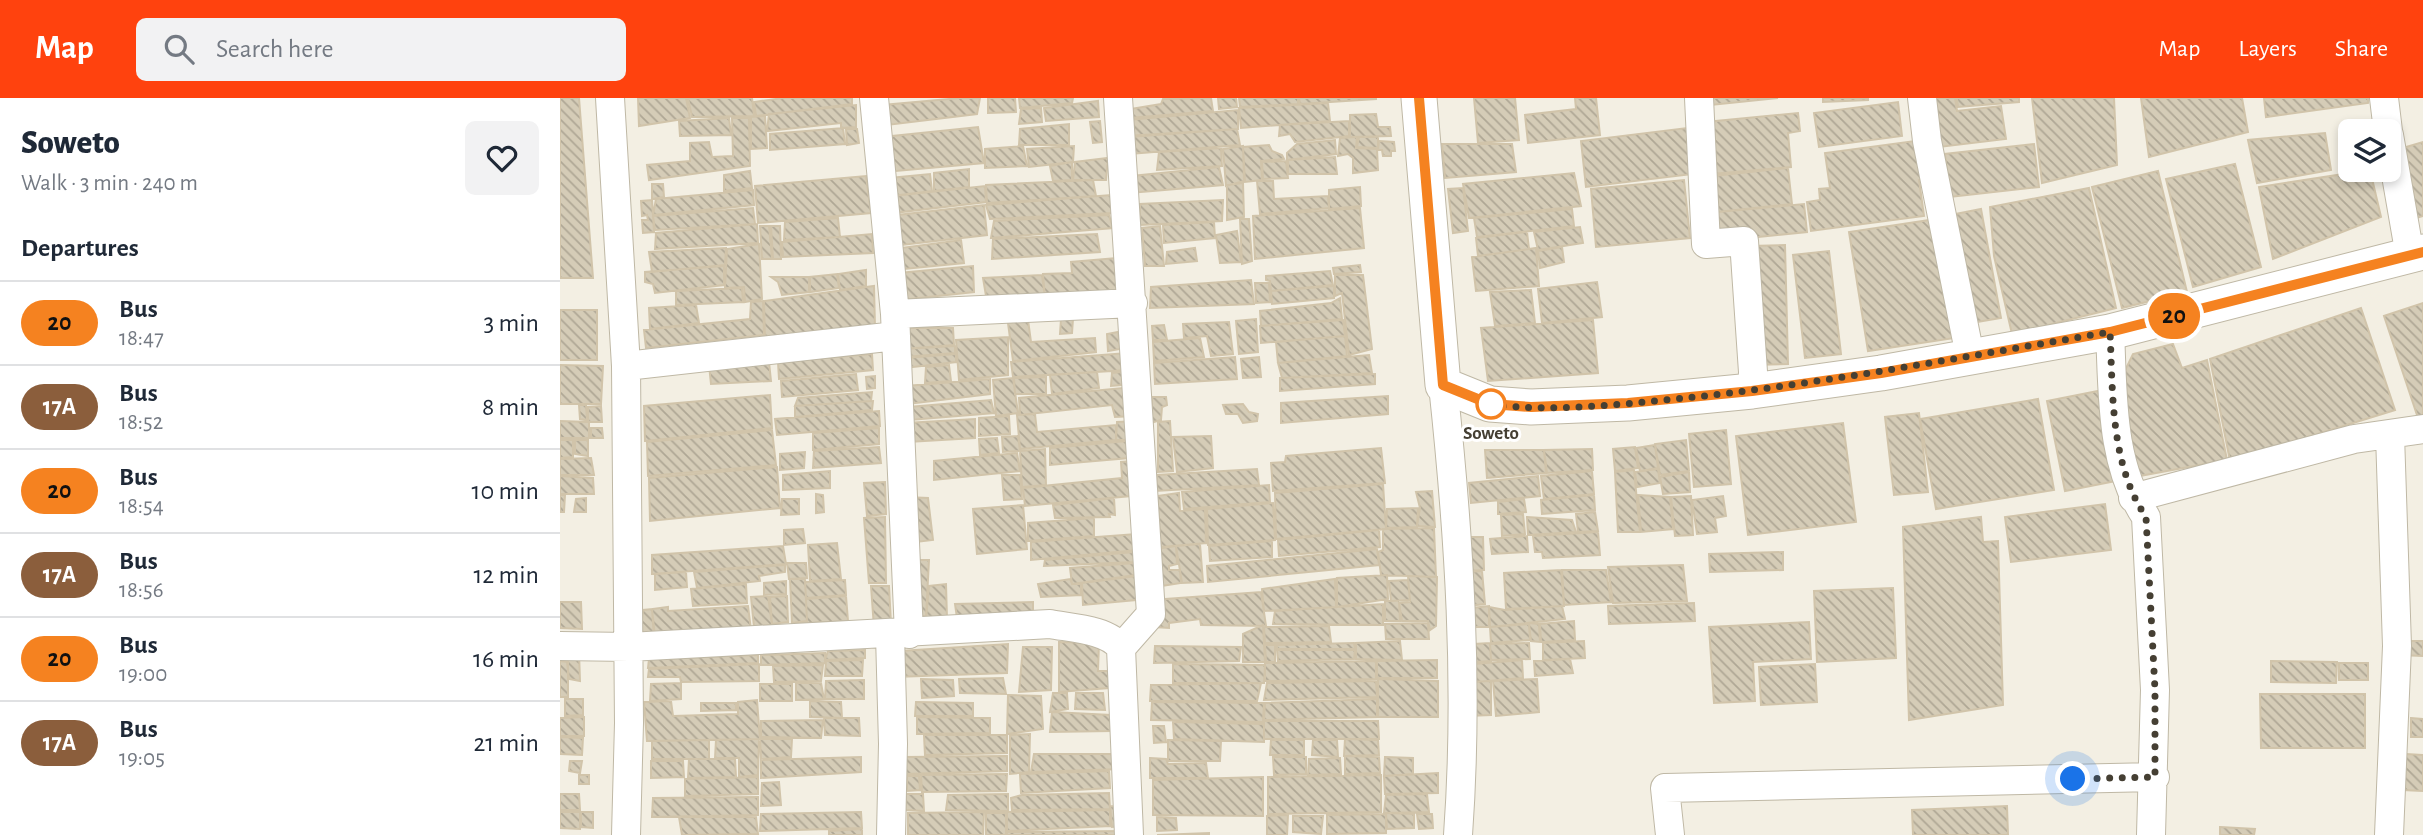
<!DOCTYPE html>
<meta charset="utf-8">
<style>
body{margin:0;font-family:"Alegreya Sans",sans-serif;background:#f2f2f3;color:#1f2937;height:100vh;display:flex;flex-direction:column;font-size:26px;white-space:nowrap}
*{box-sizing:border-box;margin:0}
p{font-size:23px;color:#747a83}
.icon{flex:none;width:38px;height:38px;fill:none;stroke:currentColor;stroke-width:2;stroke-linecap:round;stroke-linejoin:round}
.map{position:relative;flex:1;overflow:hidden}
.side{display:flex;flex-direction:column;background:#fff;width:560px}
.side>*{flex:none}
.badge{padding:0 14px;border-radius:23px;font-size:24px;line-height:46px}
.controls{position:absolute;left:1778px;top:21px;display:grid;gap:14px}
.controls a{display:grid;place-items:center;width:63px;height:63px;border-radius:10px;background:#fff;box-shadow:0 4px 10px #0003;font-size:35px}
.you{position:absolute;width:35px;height:35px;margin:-18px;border:5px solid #fff;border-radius:50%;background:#1a73e8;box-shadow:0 0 0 10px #1a73e833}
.map>.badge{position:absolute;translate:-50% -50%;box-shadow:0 0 0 4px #fff}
h2{padding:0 21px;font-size:26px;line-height:63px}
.round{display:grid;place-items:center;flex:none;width:74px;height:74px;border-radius:10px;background:#f2f2f3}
.headline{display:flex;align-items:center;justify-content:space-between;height:119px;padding:0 21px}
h1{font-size:33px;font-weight:800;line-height:52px}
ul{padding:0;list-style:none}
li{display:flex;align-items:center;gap:21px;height:84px;padding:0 21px;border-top:2px solid #e0e1e3}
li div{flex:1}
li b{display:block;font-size:26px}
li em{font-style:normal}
li .badge{min-width:77px;font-weight:700;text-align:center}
header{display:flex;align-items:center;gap:42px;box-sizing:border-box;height:98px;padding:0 35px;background:#ff420e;color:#fff}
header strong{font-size:33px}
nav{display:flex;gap:38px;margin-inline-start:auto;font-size:24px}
.search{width:490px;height:63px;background:#f2f2f3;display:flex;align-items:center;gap:18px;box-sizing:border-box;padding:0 24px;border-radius:10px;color:#747a83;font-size:26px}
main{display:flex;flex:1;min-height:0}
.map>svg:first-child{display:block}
</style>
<header>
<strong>Map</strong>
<div class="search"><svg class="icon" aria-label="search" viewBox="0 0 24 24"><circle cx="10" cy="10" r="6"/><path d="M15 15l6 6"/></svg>Search here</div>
<nav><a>Map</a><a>Layers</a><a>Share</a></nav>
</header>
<main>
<section class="side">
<div class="headline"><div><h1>Soweto</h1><p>Walk · 3 min · 240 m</p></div><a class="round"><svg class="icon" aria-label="heart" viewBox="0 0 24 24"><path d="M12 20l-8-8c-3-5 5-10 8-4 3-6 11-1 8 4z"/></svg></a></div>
<h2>Departures</h2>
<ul>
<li><span class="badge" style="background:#f58220;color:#111">20</span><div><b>Bus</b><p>18:47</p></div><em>3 min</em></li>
<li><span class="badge" style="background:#8b5e3c;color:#fff">17A</span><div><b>Bus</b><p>18:52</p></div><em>8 min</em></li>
<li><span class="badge" style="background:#f58220;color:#111">20</span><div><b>Bus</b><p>18:54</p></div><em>10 min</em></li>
<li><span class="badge" style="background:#8b5e3c;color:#fff">17A</span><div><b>Bus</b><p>18:56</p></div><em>12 min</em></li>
<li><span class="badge" style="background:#f58220;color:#111">20</span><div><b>Bus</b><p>19:00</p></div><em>16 min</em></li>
<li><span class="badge" style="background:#8b5e3c;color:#fff">17A</span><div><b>Bus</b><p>19:05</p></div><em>21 min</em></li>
</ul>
</section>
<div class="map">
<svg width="1863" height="737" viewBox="0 0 1863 737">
<defs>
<pattern id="building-back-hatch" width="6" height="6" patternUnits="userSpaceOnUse" patternTransform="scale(1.75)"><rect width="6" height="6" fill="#d5ccb7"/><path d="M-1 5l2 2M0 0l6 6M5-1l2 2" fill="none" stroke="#afa795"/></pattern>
</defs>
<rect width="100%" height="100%" fill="#f3efe3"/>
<path fill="url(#building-back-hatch)" stroke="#d1c4aa" stroke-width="2" d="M0 0H19L33 180H0Z
M78 0H126L130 20 79 28Z
M128 0H192L194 18 132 19Z
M223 0H292V6L196 18 194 4Z
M400 0H420L417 16 327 27 323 7Z
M428 0H455L456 14 428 15Z
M459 0H513L512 5 460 10Z
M651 0 653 13 569 20 570 11 601 6 603 1Z
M658 0H676L677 9 659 11Z
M679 0H738V6L680 9Z
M739 0H816V1L740 6Z
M914 0H955L959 42 918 45Z
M1015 0H1036L1040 37 968 45 965 17 1016 11Z
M1151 0H1218L1151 7Z
M1263 0H1308V2L1263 4Z
M1365 0H1395L1397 13 1441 8 1446 41 1371 50Z
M1397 0H1459V4L1398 9Z
M1472 0H1554L1557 67 1482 85Z
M1581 0H1682L1688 34 1589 59Z
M1704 0H1808V5L1706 19Z
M538 3 539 19 486 23 484 10Z
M1338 4 1342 38 1259 49 1254 15Z
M768 5 770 23 681 30 679 10Z
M296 7V29L281 30V25L207 33 209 16Z
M481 10 482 24 459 26 461 11Z
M678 12V31L566 38 568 22Z
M1238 15 1240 33 1228 35 1231 69 1152 76 1146 24Z
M816 16 818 29H830L831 38 790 39V17Z
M205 18 207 50 191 51V19Z
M169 20 171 37 120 38 119 23Z
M172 20H189L190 68 89 82 87 67 130 63V45L149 44 152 59 173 58Z
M540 23 542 44 533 45 530 24Z
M789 23V38L735 44 730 36 719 38 720 27Z
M509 26V47H459L460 31Z
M418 29 424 65 325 74 323 39Z
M283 30 285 46 210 52V36Z
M1127 30 1133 76 1026 89 1021 43Z
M286 31H297L299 45 287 47Z
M677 31 680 47 570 56 569 39Z
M1765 35 1771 72 1697 85 1688 42Z
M797 39 796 50 817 51 818 72 793 75V60L788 56 778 58 780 40Z
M799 39H818V50L797 49Z
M775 42 776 56 727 62V55L737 46Z
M1362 42 1367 81 1359 82 1364 118 1251 133 1247 104 1260 102 1259 91 1270 90 1265 55Z
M819 43 834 44 835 53H831V58H823L822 52H818Z
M1863 44V118L1856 120 1836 52Z
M882 46H952L956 74 885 80Z
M1474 46 1479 89 1390 99 1385 56Z
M709 47 712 53 722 57 724 61 701 63 702 82 685 84 683 49Z
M463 48 467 68 425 70V51Z
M514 48 513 64 469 69 467 51Z
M683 48 684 83 666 88 663 51Z
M661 50 662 68 597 72 599 54Z
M775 59 777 76H728V62Z
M548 60 546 82H513L515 64Z
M726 63 728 80 703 81 702 64Z
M512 64V82L493 83 490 68Z
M1675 66 1701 169 1633 189 1606 81Z
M659 69 663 87 570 95 572 78Z
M1228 70 1232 106 1157 114 1153 78Z
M409 71V89L374 93V75Z
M1810 72 1821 119 1713 161 1699 89Z
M190 73 192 90 164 93V77Z
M1598 73 1627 194 1562 210 1532 89Z
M1014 75 1021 108 909 120 903 86Z
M370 76 372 93 332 98 330 80Z
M306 78 311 115 198 125 195 88Z
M533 82 536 98 427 105 426 87Z
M1124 82 1130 140 1036 149 1031 91Z
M697 83H713L714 101 768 98 769 110 700 116Z
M683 85 684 119 667 122V87Z
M92 86H103L104 99 92 101Z
M425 88 426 104 333 115V98Z
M800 89 801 108 769 111V92Z
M903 90 908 133 893 135 888 91Z
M1529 90 1556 210 1452 236 1434 158 1430 109Z
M193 92 194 107 93 117 96 101Z
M551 97 553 115 430 121 426 107Z
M92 102 94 134 83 135 82 122H88L87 117 82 118 81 103Z
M663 102 662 123 580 127V106Z
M1244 106 1247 134 1150 144 1147 115Z
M424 107 427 137 333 148 329 118Z
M193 110 195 126 95 132 93 118Z
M800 110 804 150 695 161 693 118Z
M1012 111 1014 128 917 139 914 120Z
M1421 111 1441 220 1405 226 1385 118Z
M549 117 553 130 431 140 434 123Z
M278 120 280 139 224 142 225 124Z
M1383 120 1401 239 1308 253 1289 134Z
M680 121H689L692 163 682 166Z
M654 124 655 140 604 145 603 127Z
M197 126 198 145 95 151 96 135Z
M200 128H209L212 161H202Z
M211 128H220L221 161H213Z
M600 128 604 168H585L582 130Z
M1020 129 1023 145 978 152 974 134Z
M677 133 681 164 660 165 656 137Z
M967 134 969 151 918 158 916 140Z
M312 136 313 155 223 159 222 144Z
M537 136 540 154 432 161 433 141Z
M401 142 404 165 334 172 333 151Z
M199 146 202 201 185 204 184 189 165 190 167 151Z
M1225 147 1228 266 1193 267 1190 148Z
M1002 149 1004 164 980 170 978 153Z
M166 150 165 167 92 174 89 154Z
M635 150 637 163 606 166 607 154Z
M976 150 979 188 916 193 912 159Z
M1269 153 1281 256 1245 260 1233 157Z
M568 159 570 193 485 200 483 176 512 175 511 164Z
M800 167 801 174 774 176 773 170Z
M164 168V187L95 195 93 186 85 184V174Z
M413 168 414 194 341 202 339 175Z
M306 172V188L280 192 278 176Z
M770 173 773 187 711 193 710 183 706 182V178Z
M277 176 279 190 250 194V179Z
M482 177 485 200 427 204 423 180Z
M775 177H803L812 251 789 257 782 195 775 198Z
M211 179H249V194L222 197 218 184Z
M691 182 694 206 590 210 591 189Z
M1037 184 1042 219 982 225 978 191Z
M695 185H709L710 204 696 205Z
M314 188 315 229 205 242 204 203Z
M774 188V200L712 206 711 193Z
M182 190 183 204 116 207V193Z
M971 192 975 225 935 228 930 194Z
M780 200 782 221 701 228 700 213 771 205Z
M203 203 204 237 86 250 84 232 190 221 191 204Z
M1863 205V325L1860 326 1824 218Z
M136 207 139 225 90 231 89 210Z
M1801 210 1835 312 1670 363 1650 261Z
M0 212H37V262H0Z
M501 221H513L512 235 500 236Z
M696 221 698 254 679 256 676 223Z
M468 222 471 244 535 240 536 254 453 263 448 225Z
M783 222 785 238 701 245 700 228Z
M1033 222 1038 275 928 283 921 230Z
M669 224 673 256 651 258 647 238 624 240 623 226Z
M604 227 607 242H593L592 228Z
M343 230H393L394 247 343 251Z
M558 234 560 251 548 253 547 236Z
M785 238 787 258 718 265 716 244Z
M448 239V277L399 282 396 242Z
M640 240 644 259 594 263 593 244Z
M1613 246 1622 270 1647 262 1667 362 1574 379 1557 289 1573 256Z
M395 248V255L344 259 343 251Z
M567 255 568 272 453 279 451 264Z
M312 256 313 272 219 281 218 264Z
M396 256V264L345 270V260Z
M809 257 812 275 722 280 718 265Z
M675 259 677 281 595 286 594 265Z
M699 259 701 279 683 280 681 261Z
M209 264 211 283 151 286 149 267Z
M0 267 43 268 41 306H0Z
M389 267 391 283 365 285 366 269Z
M571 273 573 286 551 288 552 275Z
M537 274 539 290 492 296 490 277Z
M296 276 298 292 222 299 221 283Z
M815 276V286L720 293V280Z
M315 278V290L307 291 306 279Z
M486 279V296H455L454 280Z
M453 280 458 315 436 318 433 282Z
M430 281V296L348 306 346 288Z
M573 289 574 318 555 319 552 307 460 317 459 300Z
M1538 293 1556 383 1505 393 1487 303Z
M312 294 311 303 235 308 238 300Z
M210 297 212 330 85 343 84 308Z
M828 298V316L721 325V305Z
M592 299H606L607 307 602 309 601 322 587 326 584 316 592 314Z
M1478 301 1494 392 1376 411 1360 321Z
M431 302 434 315 350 322 349 309Z
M313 303 312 312 235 319V308Z
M683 306 689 314 698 316 697 323 683 325 678 316H666L663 307Z
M19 307H26L27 322 20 321Z
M41 308 42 324H28V309Z
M319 313 320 328 217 337 215 321Z
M1359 315 1368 394 1334 397 1325 319Z
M475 316 477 334 556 327V342L460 351 457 317Z
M449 318 450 336 419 338V320Z
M415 321V340L348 344 346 325Z
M0 323 29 324V340H0Z
M577 323 579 342H556L557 324Z
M610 323 613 373 598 374V324Z
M1283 325 1296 424 1188 437 1176 338Z
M31 330H42L43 340H31Z
M319 330V346L253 352V335Z
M212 332 216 367 88 378 87 344Z
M1166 332 1171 386 1134 389 1129 336Z
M458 338 460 353 443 354 442 339Z
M651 338 653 370 617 374 613 339Z
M437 340 439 355 420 357 419 341Z
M0 342H13V359L0 360Z
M15 342H28V358L15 356Z
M1126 342 1129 373 1100 377 1095 346Z
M567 343 569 360 490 367V350Z
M1095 347 1098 370 1080 373 1076 350Z
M319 349 321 365 253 370 254 353Z
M1075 349 1078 370 1055 373 1053 351Z
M821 350 825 385 713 393 711 365 725 364 726 358Z
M485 351 486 387 462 389 460 353Z
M1032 351 1033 372 987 375 984 352Z
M925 352H984L986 375 927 380Z
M245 354 244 370 220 372V356Z
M457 355 460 373 374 382V363Z
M31 360 34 377H0V361Z
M571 363V398L465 408 463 390 562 380 561 364Z
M217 369 220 410 90 423 89 380Z
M697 371 699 387 595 393 597 377Z
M1098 371 1100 385 1077 389 1075 374Z
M1074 372 1080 434H1058L1055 374Z
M270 373V390L223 392V377Z
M1032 373 1034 396 984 401 981 378Z
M1129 374 1130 394 1103 396 1100 379Z
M442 377H460L462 401 444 402Z
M0 378 33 380 34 396H0Z
M978 378 980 398 911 405 909 385Z
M325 384 326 416 307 418 304 385Z
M823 386 826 431 716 441 715 395Z
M709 387 710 404 624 411 622 394Z
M872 393 875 429 857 428 860 410 856 394Z
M619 395 620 413 645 411 646 445 601 449 597 398Z
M256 396 263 397 264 414 256 415Z
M0 397H5L4 414H0Z
M1034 397 1035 412 982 416 981 402Z
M1078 397 1110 399 1113 431 1081 434Z
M1131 398 1133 437 1115 438 1111 399Z
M1163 398 1166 418 1155 420 1157 434 1137 436 1132 402Z
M345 399 368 400 373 442 348 445Z
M26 400V414H14L16 401Z
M554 400 555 417 549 416 550 419 495 420 493 407Z
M222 401H239V416L221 417Z
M964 401 966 414 938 416V404Z
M713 405 715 442 648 447 647 411Z
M1545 406 1551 452 1451 464 1445 419Z
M463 407 467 451 417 456 413 411Z
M858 410 857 429 826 430 827 411Z
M1035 414 1038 433 1018 434 1016 416Z
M963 416 965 436 942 438 941 417Z
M325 419 326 485H309L304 420Z
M967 419 1012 422 1016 434 968 437Z
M1421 419 1423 444 1438 443 1443 607 1349 622 1343 429Z
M534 420V438L468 443V425Z
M874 430 876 479 821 477 818 454 823 452V431Z
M243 431 245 445 224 447V432Z
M819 432 820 449 719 458 718 442Z
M1038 434 1040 457 983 460 982 454H975L973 438Z
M576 436 578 452 471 462V444Z
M967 438 968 454 932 456 930 441Z
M904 439H923L924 472 906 473Z
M712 443V459L650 463 649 448Z
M277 445 281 481 250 483 248 447Z
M640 446 643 484 622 485 616 448Z
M223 448 226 466 92 476V457Z
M616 448 617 466 609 468V472H620L621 485 601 488 596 451Z
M817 451 819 467 648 484 647 468Z
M574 454 575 464 484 468 485 462Z
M1223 454V472L1150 474 1149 456Z
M351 462H369L366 519 360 517Z
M227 465H246L247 480 229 481Z
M575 465 576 477 512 486 510 470Z
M225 467V474L199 478 200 483 137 490 134 474Z
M1123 467 1127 503 1053 505 1048 469Z
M1001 472 1004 508 946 511 944 475Z
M1002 472H1046L1051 504 1004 507Z
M922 473 925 506 908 508 906 474Z
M126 474 127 489 95 492V476Z
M827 477 828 501 777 509V480Z
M577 478 576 502 523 507 522 485Z
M848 478 877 479 876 528 870 532 868 523H842L839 505 850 504Z
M230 481H245L247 523 232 525Z
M510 481 512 486H521V497L481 499 478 486Z
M775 481 776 509 704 513 702 491Z
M285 482 286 497 246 500 245 484Z
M848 482 850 502 831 503 829 483Z
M226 483V496L204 497V485Z
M186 486 187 505 133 508 131 491Z
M386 486 387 520 366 522 369 488Z
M311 488H329L331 526 314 530Z
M1333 490 1336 560 1257 564 1254 493Z
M701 494 706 528 641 527 640 521 609 525V530L594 529 592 502Z
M208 498 212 527 194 529 191 499Z
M227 498 228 524 212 526 210 499Z
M286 498 288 523 247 525 246 501Z
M825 503H839L840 523H825Z
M0 504H21L22 531 0 530Z
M473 504V519L397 520 395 506Z
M1134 505 1135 523 1049 526 1048 508Z
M823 506V527L713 526 715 513Z
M188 508 191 532 95 539 92 511 108 509V513Z
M929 508V529H912V510Z
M1002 508 1005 521 930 529 929 509 945 512Z
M92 511 94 540 80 539 83 512Z
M1014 523 1015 542 981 544 980 526Z
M1249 524 1251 561 1193 564 1195 603 1154 605 1149 529Z
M868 525 869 541H826L825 526Z
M969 525 979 526 980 544 971 543Z
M969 526 970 542 931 545 930 529Z
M703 527 705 564H683V536Z
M769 528 771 544 705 545 704 529Z
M840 543 842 562 796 561V545Z
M1024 543 1025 560 983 562V545Z
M1841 543H1863V558L1840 557Z
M499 544 539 545 538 573H548L549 590 499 594Z
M794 545 795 551H717V547Z
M930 545 931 563 915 564 914 546Z
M969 545 970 561 931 562 930 546Z
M448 546 447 575 335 579 340 553Z
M705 547H715V564H706Z
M595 548 681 549 679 563 594 565Z
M463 549H492L491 592 459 594Z
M305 552V560L265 562 268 553Z
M717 552H795L794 561 718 563Z
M19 554 20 583 9 581 6 555Z
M265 555V565L201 567V557Z
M198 557V565L88 570 89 561Z
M1010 561 1013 575 975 578 974 563Z
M303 562 302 578H265L266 563Z
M877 562V580H817V563Z
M962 562 963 580 916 584 914 566Z
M0 563 8 564V599H0Z
M816 563V581L705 583V565Z
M1711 563 1777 564 1776 585 1711 584Z
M1779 565H1808V582H1779Z
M199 566V583L121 584 120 579H88L89 571Z
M613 566 705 567 704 585H613Z
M1255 566 1257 604 1201 607 1199 569Z
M263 567 261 583 214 584 213 568Z
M443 580 446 596 400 595 399 581Z
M361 581 393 582 394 598 362 600Z
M818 581 878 583V619H818Z
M977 581 979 614 936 618 933 583Z
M304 582V601H265L266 583Z
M816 583 817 599 704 602 707 585Z
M931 583V617L907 618V584Z
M121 585V601L90 603 91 586Z
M236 585H261L264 601 236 602Z
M701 585 697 603H590L591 587Z
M200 586H232V603H200Z
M493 595H507L508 611 490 614Z
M516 595H543L545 612 515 611Z
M1700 596H1805V650H1701Z
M448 597 481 598 483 631 447 636Z
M5 601H23V617L5 618Z
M817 601V619L704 622 705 605Z
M197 602 200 641 87 643 84 604 111 603 113 618 178 616V604Z
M250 603 281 604 282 620 250 619Z
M356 604 413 605V618H355Z
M592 604 704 605 703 624 591 622Z
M141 605H176V612L141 613Z
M492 614 551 617V633L490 634Z
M24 619V638H0V620Z
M357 619 430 620V635L357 636Z
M264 620H299L300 638 265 637Z
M1851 620 1863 621V639H1851Z
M263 622 261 640 201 639V623Z
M704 623H818L819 641H704Z
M613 624 704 626V644L614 641Z
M593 628H604L606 644 594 645Z
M470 636 469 674 450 676V637Z
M364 637H447V655L365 657Z
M0 639 23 640 22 657 0 656Z
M199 641 198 677 179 679V660H155L156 642Z
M200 641H232L231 659 201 661Z
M785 641 818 642 819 657 784 658Z
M149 642V661H92V643Z
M608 642 661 643 660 663H608Z
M711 642H744V657H710Z
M753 642H777L778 659 752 657Z
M474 656H561L562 671 471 674Z
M1846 656 1863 657V693L1843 692Z
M447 658V673L345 676V659Z
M785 658 819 659 820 675 785 676Z
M301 659V674L201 680V662Z
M713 659H746V676L714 677Z
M825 659 853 660V676L824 678Z
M590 660 606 661 608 666 646 665 648 680H590Z
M780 660 781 676 748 677 749 661Z
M129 661H175L176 679 128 680Z
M10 663H22L20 675 9 673Z
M91 663H123L124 679 91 680Z
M549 673 550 690 461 695 460 676Z
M878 675V695L825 696 824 678Z
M447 676 446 693 362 694 361 677Z
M19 677H29V686H19Z
M821 677V714L708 716V679Z
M347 678H359L360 692 347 693Z
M198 679V696L125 698V681Z
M703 679V718L593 717V682Z
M219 684 221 707 201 708 202 685Z
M549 695 550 711 452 712 451 700 462 697Z
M0 696H19L20 712H0Z
M346 696H363L364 713 345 712Z
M448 696V713L386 712 388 697Z
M867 696 869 714 824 715 826 697Z
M198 699V717L92 719 93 700Z
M550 708 563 709V728L552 729Z
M1447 708 1448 737H1353L1352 712Z
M550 712V728L447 733V714Z
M0 714H20V731L0 730Z
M21 714H33V730L21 729Z
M301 714 302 730 200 733 201 716Z
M424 714 423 737H348V715Z
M426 715H446V737H426Z
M826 715 854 716V730L827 731Z
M826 716V735L767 736V717Z
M857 716H872L873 730 859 731Z
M728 717 727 737H707V718Z
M733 718H763L761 736 733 734Z
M119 719H196L198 736 122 737Z
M597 719 616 720 617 732 597 733Z
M1660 729 1695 731 1694 737H1660Z
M302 731V737H269V733Z
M564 733 565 737H447V734Z
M649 735V737H597Z"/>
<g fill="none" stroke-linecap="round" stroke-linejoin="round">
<g stroke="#bfb8a5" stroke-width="30">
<path id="minor" d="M50 0 66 268 69 625 66 737
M314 0 335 216 349 536
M558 0 591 516 561 550 569 737
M1139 0 1146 146 1184 143 1193 274 1192 293
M1362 0 1367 43 1410 258
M1824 0 1828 33
M1829 37 1850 158
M335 216 573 205
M1550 234C1553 295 1550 366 1586 419L1595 592 1591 737
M66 268 336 238
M883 287C899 436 909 587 898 737
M1573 400 1794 341 1863 331
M330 537 333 646 331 737
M0 548 69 549 490 526C510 530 548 531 561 550
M1110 737 1105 690 1595 679
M1829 737 1837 548 1830 337"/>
</g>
<g stroke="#bfb8a5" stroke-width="37">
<path id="tertiary" d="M859 0 883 287 930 306 971 309 1068 305 1192 293 1321 275 1550 234 1863 154"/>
</g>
<use href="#minor" stroke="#fff" stroke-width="28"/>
<use href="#tertiary" stroke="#fff" stroke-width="35"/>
</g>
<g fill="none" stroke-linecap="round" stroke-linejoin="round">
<g stroke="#fff" stroke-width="16">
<path id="line" d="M859 0 883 287 930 306 971 309 1068 305 1192 293 1321 275 1550 234 1863 154"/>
</g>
<use href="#line" stroke="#f58220" stroke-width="10"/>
<path stroke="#453f33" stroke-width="7" stroke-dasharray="0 12.6" d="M931 306C989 315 1063 306 1125 300 1268 285 1408 258 1550 234 1553 295 1550 366 1586 419L1595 592V679L1513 681"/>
</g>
<circle fill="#fff" stroke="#f58220" stroke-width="3.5" cx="931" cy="306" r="14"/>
<g text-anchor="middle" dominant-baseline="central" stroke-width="6" stroke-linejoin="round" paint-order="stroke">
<g font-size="19" font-weight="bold" fill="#453f33" stroke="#fff">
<text x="931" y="335">Soweto</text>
</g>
</g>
</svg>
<div class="controls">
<a><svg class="icon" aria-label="layers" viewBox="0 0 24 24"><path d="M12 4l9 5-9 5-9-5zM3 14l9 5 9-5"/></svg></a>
</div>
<div class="you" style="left:1513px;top:681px"></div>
<b class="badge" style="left:1614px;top:218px;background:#f58220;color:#111">20</b>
</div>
</main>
